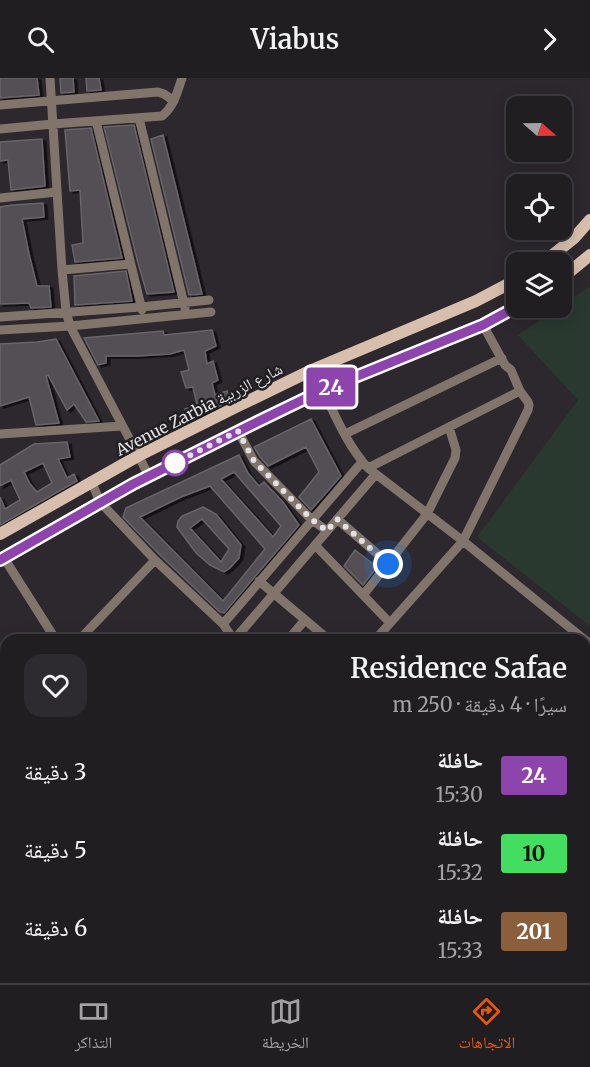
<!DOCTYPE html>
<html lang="ar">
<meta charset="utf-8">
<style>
body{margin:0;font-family:Merriweather,"Noto Naskh Arabic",serif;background:#2d2b2f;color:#f1f3f6;direction:rtl;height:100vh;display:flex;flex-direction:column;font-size:22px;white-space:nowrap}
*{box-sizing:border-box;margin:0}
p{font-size:20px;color:#a2a2a5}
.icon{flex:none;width:33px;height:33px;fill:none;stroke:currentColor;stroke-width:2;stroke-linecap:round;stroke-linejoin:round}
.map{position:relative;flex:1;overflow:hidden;direction:ltr}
.side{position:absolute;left:0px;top:556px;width:591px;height:350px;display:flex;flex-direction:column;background:#211e22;border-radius:18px 18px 0 0;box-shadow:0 3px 15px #0003,0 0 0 2px #3e3c40;direction:rtl}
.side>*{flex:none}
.badge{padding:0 12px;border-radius:4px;font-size:21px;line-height:39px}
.needle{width:39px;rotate:110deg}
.controls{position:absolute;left:506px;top:18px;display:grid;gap:12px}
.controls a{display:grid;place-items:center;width:66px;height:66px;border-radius:12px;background:#211e22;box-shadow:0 3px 15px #0003,0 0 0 2px #3e3c40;font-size:30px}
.you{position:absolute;width:30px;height:30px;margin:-15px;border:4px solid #fff;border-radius:50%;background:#1a73e8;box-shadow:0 0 0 9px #1a73e833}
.map>.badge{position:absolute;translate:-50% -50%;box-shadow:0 0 0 3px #fff}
.round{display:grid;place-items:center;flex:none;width:63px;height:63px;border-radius:18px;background:#2d2b2f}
.head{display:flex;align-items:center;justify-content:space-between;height:102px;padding:0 24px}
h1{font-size:28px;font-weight:600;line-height:45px}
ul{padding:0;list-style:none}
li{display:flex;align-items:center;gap:18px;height:78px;padding:0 24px}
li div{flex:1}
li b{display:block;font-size:22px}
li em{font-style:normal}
li .badge{min-width:66px;font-weight:700;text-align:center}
header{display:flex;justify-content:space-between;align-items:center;height:78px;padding:0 24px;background:#211e22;font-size:27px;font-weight:600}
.tabs{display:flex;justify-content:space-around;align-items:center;height:84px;border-top:2px solid #3e3c40;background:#211e22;font-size:16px;color:#a2a2a5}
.tabs a{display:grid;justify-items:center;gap:3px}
.tabs .on{color:#ea580c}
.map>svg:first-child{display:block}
</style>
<header><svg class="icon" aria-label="forward" viewBox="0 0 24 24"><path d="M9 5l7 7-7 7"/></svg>Viabus<svg class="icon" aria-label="search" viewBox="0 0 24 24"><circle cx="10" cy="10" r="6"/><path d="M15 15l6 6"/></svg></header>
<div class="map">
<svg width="590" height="905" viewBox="0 0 590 905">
<defs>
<filter id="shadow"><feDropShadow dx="3.5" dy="2" stdDeviation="0" flood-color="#0009"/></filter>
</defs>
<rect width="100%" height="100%" fill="#2c282d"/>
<path fill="#293930" d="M590 208V548L477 459 578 322 518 257 558 230H561V228Z
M140 900H513L509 905H136Z"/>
<path fill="#534f54" stroke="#69646a" stroke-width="1.5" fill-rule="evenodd" filter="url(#shadow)" d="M0 0H37L39 17 0 20Z
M60 0H73L74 14 61 15Z
M86 0H99L101 12 87 13Z
M134 47 174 214 147 216 138 185 104 49Z
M91 50 122 180 75 184 72 167 83 165 80 112 70 113 65 52Z
M163 57 202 216 189 217 151 61Z
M42 61 45 108 11 112 8 82 0 83V64Z
M43 125 44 139 22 141 29 176 37 208H49L51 229 31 230 29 225 0 226V129L13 127Z
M126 193 132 223 75 227 74 198Z
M212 252 216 268 205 273 207 286 213 283 218 302 212 305 215 317 227 313 230 323 189 343 185 331 197 327 193 309 186 310 181 294 189 292 184 272 170 276 137 278H106V285L98 287 84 260 163 253 164 257Z
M56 261 99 343 86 344 74 326 67 332 48 297 46 298 59 345 36 347 29 319 0 328V266L37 264Z
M311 341 341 398 311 432 299 419 319 394 306 369 268 388 260 379 254 369Z
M67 364 70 379 58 381 67 400 74 396 77 403 0 447V419L5 431 20 422 11 402 0 408V387L34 366ZM43 385 52 405 37 414 30 406 24 394Z
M239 377 248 395 259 408 264 404 283 424 299 447 224 535 220 534 160 477 123 439 126 430ZM234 394 281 448 273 459 221 401ZM210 408 265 471 223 523 140 439 181 419Z
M203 429 216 436 241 467 239 480 230 490 224 494 210 487 196 475 177 449 178 443 182 438ZM202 441 229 471 221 484 190 450Z
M355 472 377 489 363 507 344 488Z
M6 784V807L0 810V787Z
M6 845V872L0 867V851Z"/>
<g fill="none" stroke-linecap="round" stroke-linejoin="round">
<path stroke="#80746b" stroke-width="9" d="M50 0 62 192 66 233 70 248 149 398
M0 27 158 14 164 16 174 23
M139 40 185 230
M96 43 142 232
M0 51 53 46 162 38C174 28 177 15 182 0
M0 120 57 114
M62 192 130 186
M0 239 141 229 209 222
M0 252 70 248 211 234
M312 292C331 325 343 363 368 390L463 463 590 566
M238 353 254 383 311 441 327 453
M0 356 122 348
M345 356 502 280
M368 390 520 313
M92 405 100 424 155 482 223 546 234 562
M337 441 388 485
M315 467 390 545
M4 480 56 562
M259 503 329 562
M364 516 427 436 455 380 456 372 449 349
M223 546 362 384
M79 562 155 482
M234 562 375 397
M288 562 304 543
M375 562 463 463 528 332 529 327 528 324 520 313 511 292 505 287 483 247
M0 606 6 603
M0 749 6 746
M0 767 6 763
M585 847 590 851
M0 885 6 890
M18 900 24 905
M102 905 106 900
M127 905 132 900"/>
<path stroke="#d8bfad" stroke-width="12" d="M544 184 574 160 590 142
M561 201 590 177
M0 456 138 378 238 328 312 292 476 223 516 202
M0 482 100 424 238 353 323 312 483 247 516 229"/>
</g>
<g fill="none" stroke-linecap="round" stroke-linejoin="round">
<g stroke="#fff" stroke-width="14">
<path id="line" d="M0 482 133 406 259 343 323 312 483 247 516 229"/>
</g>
<use href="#line" stroke="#8e44ad" stroke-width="9"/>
<path stroke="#e2e0e3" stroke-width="6" stroke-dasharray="0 10.8" d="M175 385 173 386 238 353 254 383 311 441 327 453 337 441 388 486"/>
</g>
<circle fill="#fff" stroke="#8e44ad" stroke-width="3" cx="175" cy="385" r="12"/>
<g text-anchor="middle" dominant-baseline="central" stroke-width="5" stroke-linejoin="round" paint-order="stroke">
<g font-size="16" fill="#e2e0e3" stroke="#221f23">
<text transform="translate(199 331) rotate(-27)">Avenue Zarbia شارع الزربية</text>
</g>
</g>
</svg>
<div class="controls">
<a><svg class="needle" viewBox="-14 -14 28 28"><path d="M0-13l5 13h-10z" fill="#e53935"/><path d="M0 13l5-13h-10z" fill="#a2a2a5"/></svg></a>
<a><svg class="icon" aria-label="locate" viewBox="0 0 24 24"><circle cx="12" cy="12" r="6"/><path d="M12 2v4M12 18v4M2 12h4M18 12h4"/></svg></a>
<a><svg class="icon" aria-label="layers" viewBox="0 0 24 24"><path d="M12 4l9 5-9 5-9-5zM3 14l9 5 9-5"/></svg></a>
</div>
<div class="you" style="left:388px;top:486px"></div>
<b class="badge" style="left:331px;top:309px;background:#8e44ad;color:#fff">24</b>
<section class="side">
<div class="head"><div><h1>Residence Safae</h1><p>سيرًا · 4 دقيقة · 250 m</p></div><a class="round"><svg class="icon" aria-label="heart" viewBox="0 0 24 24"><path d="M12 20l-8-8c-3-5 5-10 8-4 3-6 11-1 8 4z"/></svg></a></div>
<ul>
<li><span class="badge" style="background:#8e44ad;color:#fff">24</span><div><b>حافلة</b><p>15:30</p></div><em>3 دقيقة</em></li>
<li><span class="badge" style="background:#43dd60;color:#111">10</span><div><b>حافلة</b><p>15:32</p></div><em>5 دقيقة</em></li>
<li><span class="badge" style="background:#8b5e3c;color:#fff">201</span><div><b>حافلة</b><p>15:33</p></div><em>6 دقيقة</em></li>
</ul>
</section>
</div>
<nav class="tabs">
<a class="on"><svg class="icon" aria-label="directions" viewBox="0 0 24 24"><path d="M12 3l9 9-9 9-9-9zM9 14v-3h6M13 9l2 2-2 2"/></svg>الاتجاهات</a>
<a><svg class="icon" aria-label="map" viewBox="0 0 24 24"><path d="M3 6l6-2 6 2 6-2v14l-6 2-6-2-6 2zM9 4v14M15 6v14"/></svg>الخريطة</a>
<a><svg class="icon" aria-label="tickets" viewBox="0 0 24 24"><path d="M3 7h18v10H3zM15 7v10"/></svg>التذاكر</a>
</nav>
